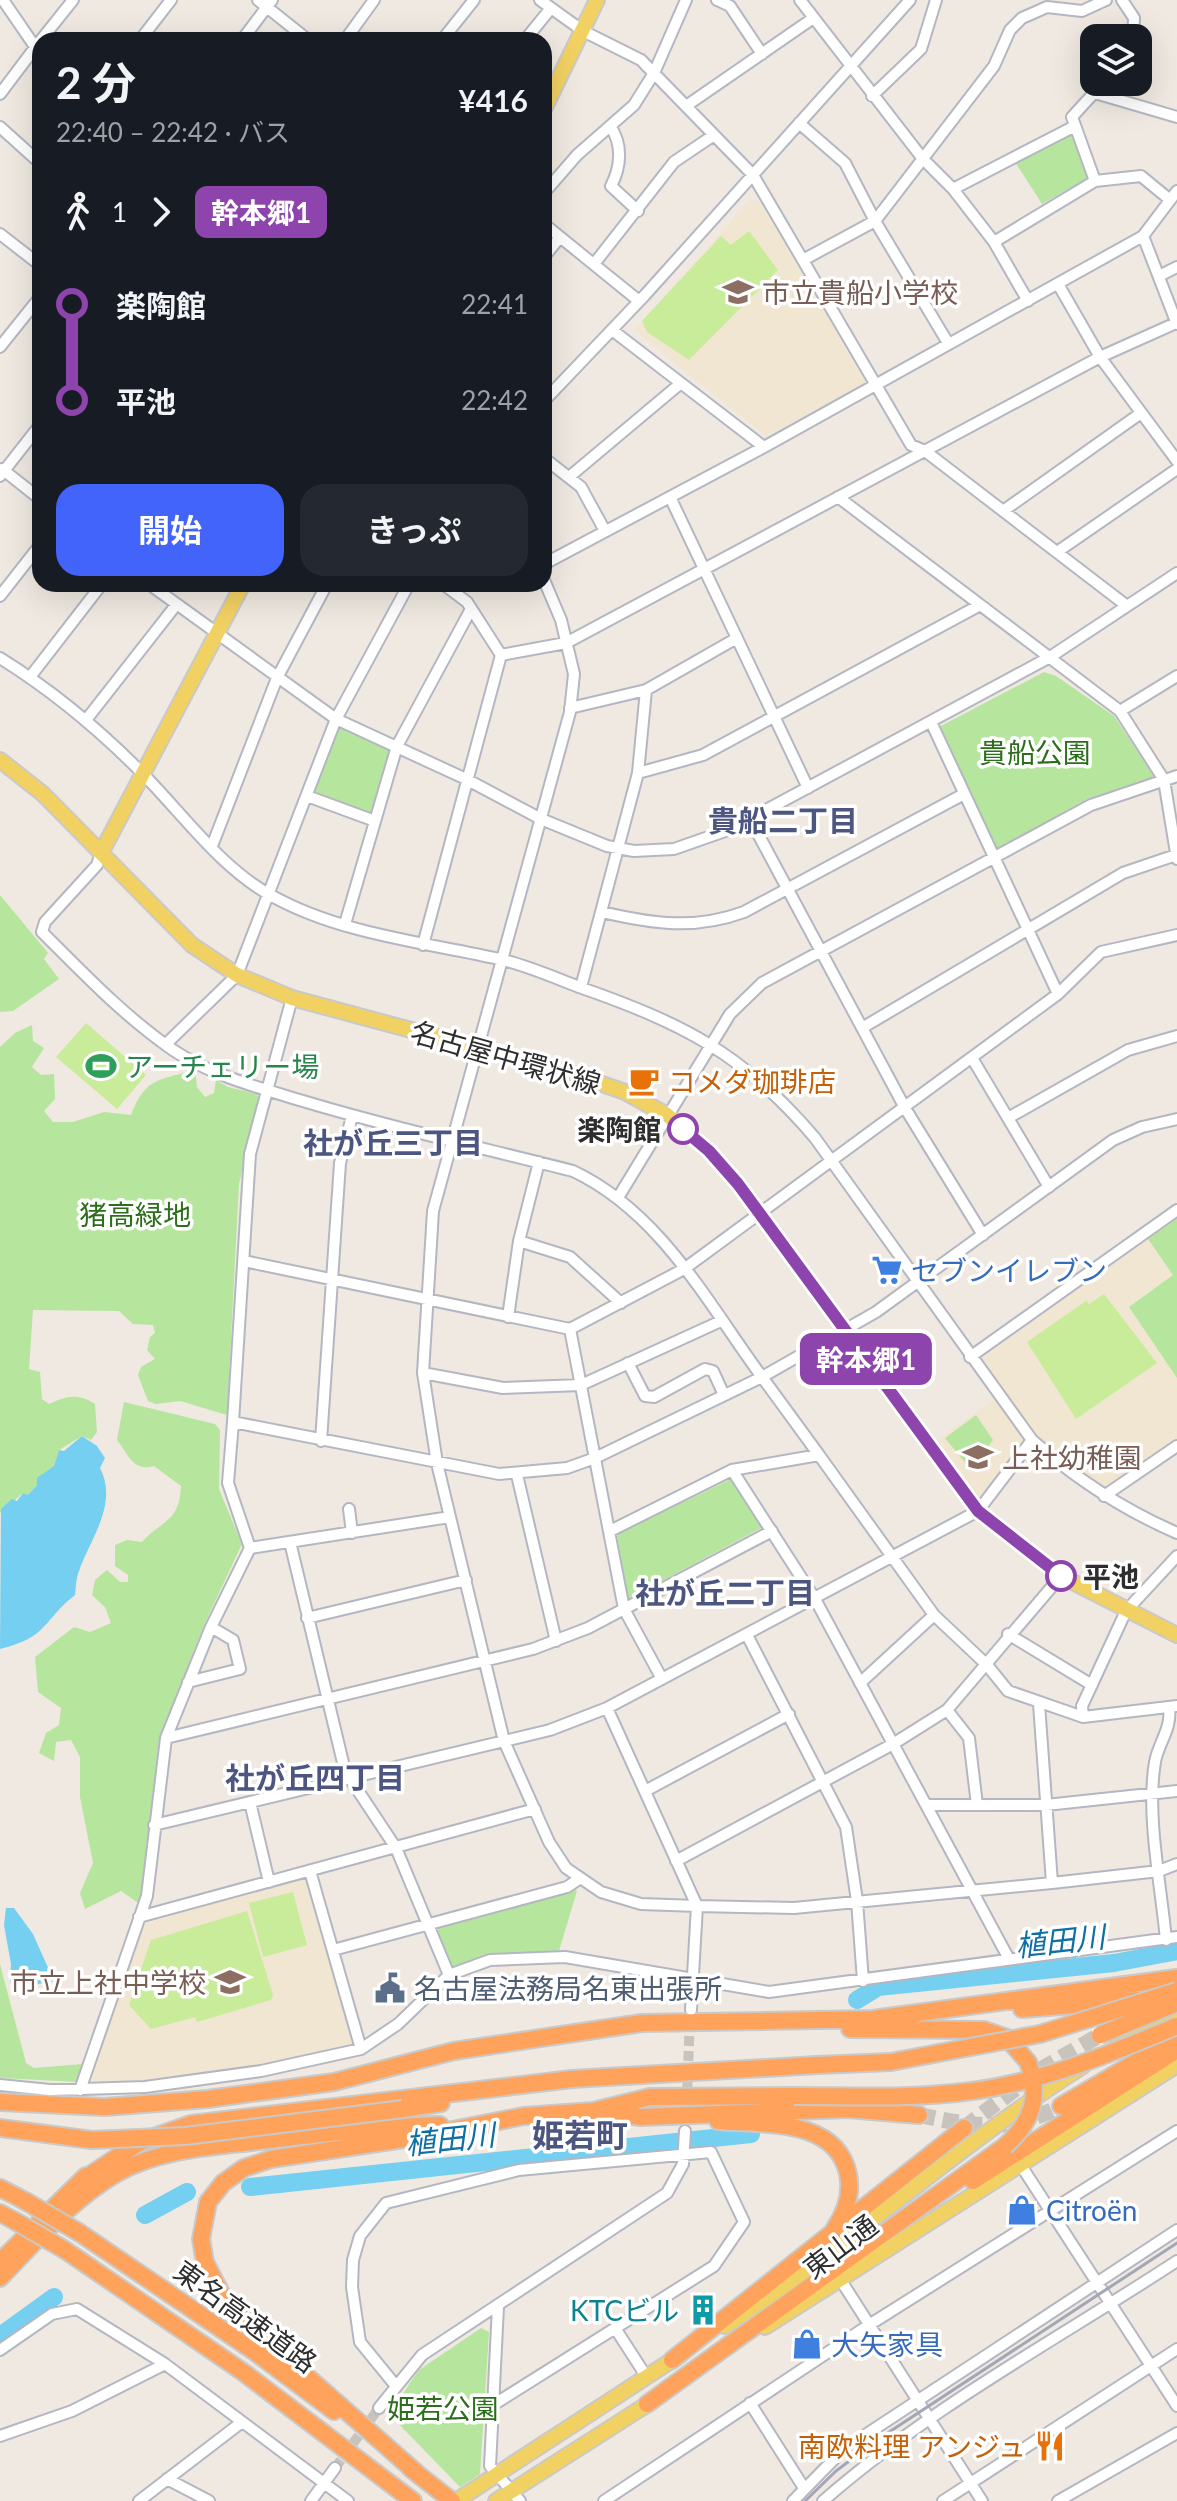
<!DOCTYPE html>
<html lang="ja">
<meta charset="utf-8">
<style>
body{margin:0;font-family:Lato,"Noto Sans JP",sans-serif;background:#242831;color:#f1f3f6;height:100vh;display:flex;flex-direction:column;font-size:30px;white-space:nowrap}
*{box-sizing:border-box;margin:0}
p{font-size:26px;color:#9ea1a6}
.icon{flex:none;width:44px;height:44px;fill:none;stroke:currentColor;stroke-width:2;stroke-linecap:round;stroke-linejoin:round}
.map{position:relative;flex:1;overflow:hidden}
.side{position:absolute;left:32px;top:32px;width:520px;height:560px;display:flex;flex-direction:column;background:#171b24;border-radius:24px;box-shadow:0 8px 32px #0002}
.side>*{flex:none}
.badge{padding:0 16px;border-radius:12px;font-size:28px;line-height:52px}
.controls{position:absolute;left:1080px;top:24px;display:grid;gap:16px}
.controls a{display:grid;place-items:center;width:72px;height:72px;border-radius:16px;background:#171b24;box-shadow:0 8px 32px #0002;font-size:40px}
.map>.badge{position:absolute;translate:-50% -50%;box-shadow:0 0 0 4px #fff}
.legs{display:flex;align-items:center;gap:12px;height:88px;padding:0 24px;font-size:26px}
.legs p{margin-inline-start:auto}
.head{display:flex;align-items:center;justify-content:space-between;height:136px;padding:0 24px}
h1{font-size:44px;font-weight:700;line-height:60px}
.cta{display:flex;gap:16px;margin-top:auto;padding:16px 24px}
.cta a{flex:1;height:92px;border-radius:24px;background:#4264fb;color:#fff;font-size:32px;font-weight:700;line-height:92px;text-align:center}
.cta a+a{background:#242831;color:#f1f3f6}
ul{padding:0 24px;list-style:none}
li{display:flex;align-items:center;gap:28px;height:96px;font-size:30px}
li i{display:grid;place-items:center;width:12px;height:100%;margin:0 10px;background:currentColor}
li i::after{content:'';width:20px;height:20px;margin:-10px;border:6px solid;border-radius:50%;background:#171b24}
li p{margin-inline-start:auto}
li:first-child i{background:linear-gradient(#0000 50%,currentColor 0)}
li:last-child i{background:linear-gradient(currentColor 50%,#0000 0)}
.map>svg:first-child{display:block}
</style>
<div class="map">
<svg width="1177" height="2501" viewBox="0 0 1177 2501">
<rect width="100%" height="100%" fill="#efe9e1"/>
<path fill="#f0e6d1" d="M750 200 760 202 864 381V384L766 436 634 330Z
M1148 1239 1173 1275 1129 1307 1177 1378V1441L1103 1489 1037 1437 982 1358Z
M996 1398 1025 1439 980 1498 975 1497 934 1442Z
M301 1878 306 1881 354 2040 351 2044 258 2068 204 2077 141 2082 94 2081 90 2076 145 1924Z"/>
<path fill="#b6e59e" d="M1071 134 1088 178 1042 204 1015 162Z
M1044 672 1056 676 1114 716 1155 778 1087 799 997 849 939 727Z
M339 726 391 750 371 814 314 793Z
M0 895 48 953 44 959 59 979 13 1011 0 1012Z
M32 1025 33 1041 44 1048 32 1067 41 1075 54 1074 55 1099 44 1111 53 1122H73L104 1112 131 1115C147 1075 159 1082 195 1069L197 1087 205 1097 214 1093 216 1080 228 1087 257 1094 259 1100 239 1184 227 1415 180 1401 156 1404 148 1401 138 1375 141 1367 155 1359 147 1350 150 1337 155 1333 153 1325 133 1324 119 1311 33 1310 29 1369 40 1372 42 1399 49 1404C67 1396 78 1393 95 1404L97 1432 91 1440 82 1436 59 1450 54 1466 28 1495 23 1493 0 1513V1047L15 1033Z
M1177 1218V1378L1129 1307 1173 1275 1148 1239Z
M124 1402 215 1424 220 1430 219 1489 242 1544 204 1625 159 1739 140 1904 121 1891 85 1909 80 1893 93 1863 80 1797V1757L71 1740 56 1742 54 1761 39 1753 46 1733 59 1725 61 1708 38 1692 35 1657 74 1627 90 1632 111 1623 105 1607 92 1595 95 1580 107 1570 120 1582H128V1575L115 1566V1545L127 1540 142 1542C162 1519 179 1524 181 1486L154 1466C133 1472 129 1455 117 1440Z
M976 1415 993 1440 971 1470 945 1438Z
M731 1479 763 1527 628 1599 617 1534Z
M573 1888 577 1891 559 1951 495 1954 452 1967 437 1930 439 1925Z
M0 1964 26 2063 34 2068 83 2064 79 2082 0 2078Z
M481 2328 489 2332 480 2474 460 2487 389 2414 419 2370Z"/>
<path fill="#c9ec9a" d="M749 231 778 270 689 360 647 332 642 321 721 236 731 245Z
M86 1023 146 1075 117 1109 56 1057Z
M1104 1294 1157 1363 1076 1419 1027 1342 1086 1301 1089 1304Z
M293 1892 307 1945 263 1957 249 1903Z
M247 1911 273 1995 271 2000 197 2022 195 2017 151 2029 129 2005 151 1940Z"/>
<path fill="#75cff0" d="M82 1436 97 1446 105 1458 100 1468C119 1504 89 1541 79 1571 76 1578 76 1588 75 1595 42 1621 49 1637 0 1649L1 1509 12 1499 17 1501 23 1493 28 1495 37 1485V1478L54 1466 59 1450 64 1451Z
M6 1908H14L33 1934 54 1981 33 1985 10 1983 11 1964 4 1925Z"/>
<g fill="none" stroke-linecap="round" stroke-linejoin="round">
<path stroke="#75cff0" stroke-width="18" d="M857 2000 878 1987 1114 1963 1177 1951
M250 2187 751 2134
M145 2215 187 2192
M0 2336 54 2297"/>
<path stroke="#c8c4bd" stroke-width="10" stroke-dasharray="10 5" stroke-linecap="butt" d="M686 2121 690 2017
M335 2468 379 2408"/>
<path stroke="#c8c4bd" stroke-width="16" stroke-dasharray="16 8" stroke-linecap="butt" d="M919 2115C977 2127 1007 2133 1061 2106
M964 2128 1040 2070 1100 2035"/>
<g stroke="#b4b7c1" stroke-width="14">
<path id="minor" d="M3 0 40 54
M258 0 308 40
M540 0 583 31 641 60 753 175 911 445 925 451 1127 606
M717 0 730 6 762 54
M800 0 923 159 953 189 994 242 1028 301
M1122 0 1134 18 1133 38
M41 40 73 0
M140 40 171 0
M242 40 272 0
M345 40 374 0
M442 40 474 0
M525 40 551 8
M1095 93 1177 117
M0 94 40 41
M872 96 921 49 936 0
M686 106 812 19
M799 123 845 163 875 221 948 343
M610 126C623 144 621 167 611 186L638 211
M0 127 40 163
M1095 181 1072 117 1104 82
M953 189 1075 126
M544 193 577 155 634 105 654 73 686 0
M544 224 639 301
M0 234 40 265
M1143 236 1177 324
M994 242 1095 181 1141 176 1169 199
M544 257 560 237
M803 260 875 221 994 66 1010 30 1022 18 1047 7 1082 11 1106 0
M594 264 674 162 714 135
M1159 276 1177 267
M1058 284 1100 357 1177 461
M612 330 764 447
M0 347 40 297
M544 401 645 295 910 0
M544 458 581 487 605 531
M2 469 40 499
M0 476 40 425
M569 477 681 383
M670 497 808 788
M838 497 1120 711 1164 780 1177 859
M1003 511 1141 413
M1057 552 1177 469
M544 564 764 447 1143 236 1177 191
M544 580 561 620 574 674 570 712 433 1211 423 1373 437 1463 504 1741 549 1842 566 1868 601 1892 641 1904 697 1906 794 1908 1052 1883 1159 1871 1177 1864
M149 584 336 719 466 779 541 819 607 846 634 851 674 849 731 829 1050 657 1177 573
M0 596 40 545
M501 655 566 643 1100 357 1176 323
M0 658C53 691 101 731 145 776 185 817 222 869 272 896 341 934 423 942 499 959 526 965 553 977 579 987 682 1023 743 1053 815 1138L1032 1440C1077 1480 1122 1509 1177 1533
M30 677 102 584
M570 708 646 690 737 638
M1120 711 1177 676
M86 720 176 605
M931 722 1058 994
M638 773 703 755 980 605
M307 796 375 821
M750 819 905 1108 983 1235
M212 846 277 678 327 584
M602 912C653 924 695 930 744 912L964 794
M345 924 397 746 471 609
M423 945 501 655 467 602 443 584
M581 987 638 773 646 690
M862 1028 1123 873 1176 855
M166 1044 237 975 336 719 409 584
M972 1058 1049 1187
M1008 1118 1128 1050 1177 1036
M619 1196 730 1014 762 983 1091 805 1177 776
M519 1241 570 1257 621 1303
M244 1261 570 1329 684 1269 1058 994 1101 952 1177 935
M508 1317 519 1241 539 1162
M570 1329 624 1609 662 1679
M970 1357 1177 1210
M628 1363 645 1396 654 1397 705 1369 713 1371 724 1395
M423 1373 503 1388 581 1385 721 1321
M233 1422 250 1154 292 998
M321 1441 340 1163 352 1116
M819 1455 934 1615 987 1665 1008 1691 1083 1717 1177 1706
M517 1475 556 1641
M1104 1496 1177 1446
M349 1509 352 1533
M610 1531 732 1470
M290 1542 345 1771 396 1848 449 1975
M250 1548 450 1517
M307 1618 466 1580
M1008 1634 1092 1685
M747 1635 846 1827 857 1901 863 1981
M188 1682 240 1669 233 1640 211 1627
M860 1683 934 1615
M1039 1704 1052 1883
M607 1708 697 1906 691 2010
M947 1710 969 1738 977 1805
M1083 1717 1082 1706 1126 1611 1177 1556
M166 1738 533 1649 588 1628 772 1531
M645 1791 789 1714
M250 1802 269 1882
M926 1805H1046L1177 1791
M154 1825 550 1730 607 1708 978 1511 1032 1440
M676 1861 893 1744 947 1710 1061 1576
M310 1871 361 2049
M139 1917 535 1809
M1166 1940C1161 1885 1146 1815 1155 1762 1158 1744 1172 1728 1169 1709
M333 1950 567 1887 579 1879
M1009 1959 815 1599 732 1470 819 1455 762 1377 876 1312 1113 1140 1142 1127 1177 1119
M0 2085 50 2090 145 2087 261 2071 361 2049 398 2024 449 1975 490 1960 565 1957 769 1992 1177 1937
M80 2090 147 1896 166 1738 211 1627 250 1548 228 1483 233 1422 499 1474 567 1468 595 1458 762 1377C707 1302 660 1212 573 1171 483 1148 392 1128 303 1101 260 1088 210 1075 173 1050 124 1016 84 974 42 932L45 922 97 865 101 853
M1020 2164 1177 2406
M840 2279 982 2501
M498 2307 490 2466 520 2501
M615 2328 646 2376
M0 2350 52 2314 77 2309 165 2364 348 2501
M396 2386 360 2342 352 2287 353 2260 360 2236 386 2203 519 2170 711 2152 744 2222 714 2266 493 2405
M750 2403 804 2488
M379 2408 422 2355 667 2193 683 2164 685 2131
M0 2436 72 2411 165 2364
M167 2479 209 2501
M139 2501 242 2422
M311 2501 335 2468
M604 2501 869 2325 1177 2131
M793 2501 844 2449 1177 2230
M823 2501C930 2407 1058 2339 1177 2261
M943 2501 1177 2349
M1058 2501 1177 2433"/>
</g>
<g stroke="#c9c9c9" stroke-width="18">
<path id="major" d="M544 109 597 0
M0 760 43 794 192 945 237 975 292 998 571 1073 625 1092 667 1115 709 1151 738 1184 978 1511 1061 1576 1177 1635
M101 853 243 584
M1118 2045 1175 2010
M725 2326C849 2246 958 2145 1083 2066
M765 2327 1177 2065
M456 2501 680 2355
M496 2501 654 2400"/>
</g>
<g stroke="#c9c9c9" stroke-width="20">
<path id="highway" d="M1022 2009 1139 2000
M850 2029 984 2030 1007 2038 1028 2062
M817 2065 891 2062
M0 2102 105 2107 208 2099 334 2082 454 2051 642 2023 873 2019 1177 1978
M1061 2106 1177 2038
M403 2109 441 2103
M602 2112 641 2117 848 2109 919 2115
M718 2121C762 2125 836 2117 848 2174 852 2194 846 2212 835 2228
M0 2128 92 2140
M81 2181 140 2142 191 2124 572 2079
M973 2181 1177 2050
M0 2188 27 2202
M0 2213 15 2221
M40 2221 86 2176
M80 2233 255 2352 334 2411
M65 2250 243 2372 413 2501
M0 2262 24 2238
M0 2278C36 2241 72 2199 117 2173 159 2150 206 2147 252 2142 315 2134 377 2127 440 2125
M672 2360 964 2128
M647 2404 1005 2146
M410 2468 452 2501
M419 2475 261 2336 223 2297 205 2262 201 2239 208 2202 223 2183 244 2168 271 2159 417 2137 524 2116 593 2111 650 2097 794 2096"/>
</g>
<use href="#minor" stroke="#fff" stroke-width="10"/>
<use href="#major" stroke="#f2d163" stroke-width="14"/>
<use href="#highway" stroke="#ffa35c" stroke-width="16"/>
<path stroke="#a3a6b8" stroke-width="3" d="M805 2501 836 2471 880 2438 1177 2243"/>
<g stroke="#c9c9c9" stroke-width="20" stroke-linecap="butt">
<path id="highway-bridge" d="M1100 2035 1177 2003
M891 2062 1040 2034 1177 1991
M572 2079 817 2065
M794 2096C853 2096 913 2099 972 2091 1042 2082 1112 2053 1177 2026
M92 2140 185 2136 403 2109
M1005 2146C1032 2122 1041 2097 1028 2062
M27 2202 80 2233
M15 2221 65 2250"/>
</g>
<use href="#highway-bridge" stroke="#ffa35c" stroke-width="16"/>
</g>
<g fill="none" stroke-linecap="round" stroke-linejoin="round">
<g stroke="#fff" stroke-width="18">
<path id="line-1" d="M683 1129 709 1151 738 1184 978 1511 1061 1576"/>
</g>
<use href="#line-1" stroke="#8e44ad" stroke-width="12"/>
</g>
<defs>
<g id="school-bare" transform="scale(2.4)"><path d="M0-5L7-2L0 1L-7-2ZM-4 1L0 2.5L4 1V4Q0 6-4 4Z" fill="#8d6e63" stroke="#fff" stroke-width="2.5" paint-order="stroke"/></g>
<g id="stadium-bare" transform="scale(2.4)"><path d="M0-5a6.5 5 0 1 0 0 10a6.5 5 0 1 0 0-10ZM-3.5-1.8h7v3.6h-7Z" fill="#2e9e5b" stroke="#fff" stroke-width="2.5" paint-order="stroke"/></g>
<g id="cafe-bare" transform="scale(2.4)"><path d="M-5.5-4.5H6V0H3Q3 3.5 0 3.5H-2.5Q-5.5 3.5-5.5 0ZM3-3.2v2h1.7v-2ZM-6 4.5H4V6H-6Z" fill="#e8710a" stroke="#fff" stroke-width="2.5" paint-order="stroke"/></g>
<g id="supermarket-bare" transform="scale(2.4)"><path d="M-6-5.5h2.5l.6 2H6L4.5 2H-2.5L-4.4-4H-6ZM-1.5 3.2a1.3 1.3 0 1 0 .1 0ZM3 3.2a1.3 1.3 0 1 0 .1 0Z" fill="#3f7fe0" stroke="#fff" stroke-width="2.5" paint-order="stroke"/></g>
<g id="civic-bare" transform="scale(2.4)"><path d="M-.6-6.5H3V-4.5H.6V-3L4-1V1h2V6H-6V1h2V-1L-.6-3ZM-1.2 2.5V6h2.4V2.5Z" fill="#5c6f8a" stroke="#fff" stroke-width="2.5" paint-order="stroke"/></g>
<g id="shop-bare" transform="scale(2.4)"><path d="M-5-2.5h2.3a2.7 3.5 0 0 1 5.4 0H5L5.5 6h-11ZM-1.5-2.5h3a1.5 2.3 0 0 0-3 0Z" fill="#3f7fe0" stroke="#fff" stroke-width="2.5" paint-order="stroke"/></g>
<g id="building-bare" transform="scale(2.4)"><path d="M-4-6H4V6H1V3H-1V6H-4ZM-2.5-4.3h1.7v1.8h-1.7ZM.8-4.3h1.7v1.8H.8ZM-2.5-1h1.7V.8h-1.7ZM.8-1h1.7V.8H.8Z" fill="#0f9aa8" stroke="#fff" stroke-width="2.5" paint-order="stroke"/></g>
<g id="restaurant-bare" transform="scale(2.4)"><path d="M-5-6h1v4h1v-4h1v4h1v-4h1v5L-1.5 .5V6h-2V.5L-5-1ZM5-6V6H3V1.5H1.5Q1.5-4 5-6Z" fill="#e8710a" stroke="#fff" stroke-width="2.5" paint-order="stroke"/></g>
</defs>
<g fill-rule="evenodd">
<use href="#school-bare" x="738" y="292"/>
<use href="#stadium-bare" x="101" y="1066"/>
<use href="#cafe-bare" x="644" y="1081"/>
<use href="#supermarket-bare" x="887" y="1270"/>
<use href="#school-bare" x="978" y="1457"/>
<use href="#school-bare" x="230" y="1982"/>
<use href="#civic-bare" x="390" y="1988"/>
<use href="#shop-bare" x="1022" y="2210"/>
<use href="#building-bare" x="703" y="2310"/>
<use href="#shop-bare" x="807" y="2344"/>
<use href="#restaurant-bare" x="1050" y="2446"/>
</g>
<g fill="#fff" stroke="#8e44ad" stroke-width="4">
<circle cx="683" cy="1129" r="14"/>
<circle cx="1061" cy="1576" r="14"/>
</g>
<g text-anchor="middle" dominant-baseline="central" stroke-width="7" stroke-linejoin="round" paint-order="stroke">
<g font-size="28" fill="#785e54" stroke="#fff" text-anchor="start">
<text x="762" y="292">市立貴船小学校</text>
<text x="1002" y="1457">上社幼稚園</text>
<text x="206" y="1982" text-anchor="end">市立上社中学校</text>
</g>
<g font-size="28" fill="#2c6e1b" stroke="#fff">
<text x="1035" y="752">貴船公園</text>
<text x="135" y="1214">猪高緑地</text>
<text x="443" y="2408">姫若公園</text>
</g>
<g font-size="28" fill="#2e2e2e" stroke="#fff">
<text transform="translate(506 1057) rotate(16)">名古屋中環状線</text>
<text transform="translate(840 2246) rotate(-37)">東山通</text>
<text transform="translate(246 2316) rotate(36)">東名高速道路</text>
</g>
<g font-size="28" fill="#27864d" stroke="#fff" text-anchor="start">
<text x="125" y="1066">アーチェリー場</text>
</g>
<g font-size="28" fill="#c56008" stroke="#fff" text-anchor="start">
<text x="668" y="1081">コメダ珈琲店</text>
<text x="1026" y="2446" text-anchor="end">南欧料理 アンジュ</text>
</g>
<g font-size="28" font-weight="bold" fill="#2e2e2e" stroke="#fff" text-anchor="end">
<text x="661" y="1129">楽陶館</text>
<text x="1083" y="1576" text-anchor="start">平池</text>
</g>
<g font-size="28" fill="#366cbe" stroke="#fff" text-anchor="start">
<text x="911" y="1270">セブンイレブン</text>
<text x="1046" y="2210">Citroën</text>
<text x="831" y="2344">大矢家具</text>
</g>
<g font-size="28" fill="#4e5e75" stroke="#fff" text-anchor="start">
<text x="414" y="1988">名古屋法務局名東出張所</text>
</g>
<g font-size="28" fill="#0d838f" stroke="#fff" text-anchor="end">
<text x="679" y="2310">KTCビル</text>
</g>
<g font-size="30" font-weight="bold" fill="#4d5680" stroke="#fff">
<text x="783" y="820">貴船二丁目</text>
<text x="393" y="1142">社が丘三丁目</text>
<text x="725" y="1592">社が丘二丁目</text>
<text x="315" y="1777">社が丘四丁目</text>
</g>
<g font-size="30" font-style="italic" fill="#0d6fa3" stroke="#fff">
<text transform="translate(1060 1940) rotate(-6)">植田川</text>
<text transform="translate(450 2138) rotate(-6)">植田川</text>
</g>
<g font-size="32" font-weight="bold" fill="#4d5680" stroke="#fff">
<text x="580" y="2134">姫若町</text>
</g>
</g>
</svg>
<div class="controls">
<a><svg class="icon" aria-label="layers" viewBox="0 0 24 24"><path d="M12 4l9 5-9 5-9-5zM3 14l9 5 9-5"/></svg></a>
</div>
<b class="badge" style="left:866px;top:1359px;background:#8e44ad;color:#fff">幹本郷1</b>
<section class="side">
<div class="head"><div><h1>2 分</h1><p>22:40 – 22:42 · バス</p></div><b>¥416</b></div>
<div class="legs"><svg class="icon" aria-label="walk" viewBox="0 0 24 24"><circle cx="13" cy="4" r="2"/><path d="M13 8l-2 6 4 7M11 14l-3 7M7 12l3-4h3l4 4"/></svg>1<svg class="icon" aria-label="forward" viewBox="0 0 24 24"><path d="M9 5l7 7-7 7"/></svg><b class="badge" style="background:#8e44ad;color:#fff">幹本郷1</b></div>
<ul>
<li><i style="color:#8e44ad"></i><b>楽陶館</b><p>22:41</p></li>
<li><i style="color:#8e44ad"></i><b>平池</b><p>22:42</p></li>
</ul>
<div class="cta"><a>開始</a><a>きっぷ</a></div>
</section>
</div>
